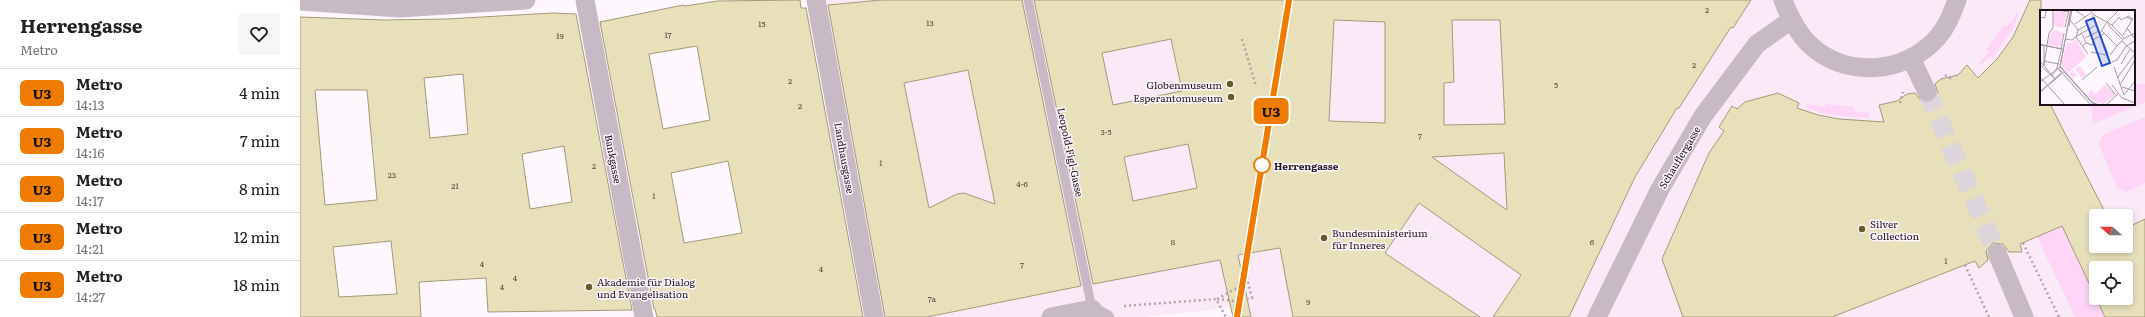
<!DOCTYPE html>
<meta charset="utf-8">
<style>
body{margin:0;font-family:Literata,serif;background:#f6f6f6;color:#202124;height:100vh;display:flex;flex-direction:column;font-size:15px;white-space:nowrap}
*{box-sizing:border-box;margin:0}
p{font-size:13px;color:#757577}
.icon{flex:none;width:22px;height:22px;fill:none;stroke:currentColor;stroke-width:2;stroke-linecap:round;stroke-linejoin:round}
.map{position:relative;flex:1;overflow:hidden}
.side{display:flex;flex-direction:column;background:#fff;width:300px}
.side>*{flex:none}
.badge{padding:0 8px;border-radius:6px;font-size:14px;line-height:26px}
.needle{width:26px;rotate:290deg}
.buttons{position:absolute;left:1789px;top:209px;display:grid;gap:8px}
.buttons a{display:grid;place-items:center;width:44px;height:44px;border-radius:4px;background:#fff;box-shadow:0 2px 6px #0003;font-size:20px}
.map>.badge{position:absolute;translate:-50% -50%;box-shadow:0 0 0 2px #fff}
.round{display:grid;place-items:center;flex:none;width:42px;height:42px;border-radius:4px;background:#f6f6f6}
.head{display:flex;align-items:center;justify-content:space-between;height:68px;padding:0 20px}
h1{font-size:19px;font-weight:700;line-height:30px}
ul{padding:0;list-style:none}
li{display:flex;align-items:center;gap:12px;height:48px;padding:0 20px;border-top:1px solid #e0e0e0}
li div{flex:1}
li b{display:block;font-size:15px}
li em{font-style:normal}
li .badge{min-width:44px;font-weight:700;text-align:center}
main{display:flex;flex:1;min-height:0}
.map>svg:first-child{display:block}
</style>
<main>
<section class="side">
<div class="head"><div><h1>Herrengasse</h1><p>Metro</p></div><a class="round"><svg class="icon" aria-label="heart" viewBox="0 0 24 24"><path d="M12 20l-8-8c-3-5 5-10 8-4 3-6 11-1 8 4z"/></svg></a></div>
<ul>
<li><span class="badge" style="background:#ef7c00;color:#111">U3</span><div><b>Metro</b><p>14:13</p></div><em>4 min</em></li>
<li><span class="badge" style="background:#ef7c00;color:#111">U3</span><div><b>Metro</b><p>14:16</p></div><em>7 min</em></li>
<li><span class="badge" style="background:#ef7c00;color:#111">U3</span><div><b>Metro</b><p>14:17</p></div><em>8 min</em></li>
<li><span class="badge" style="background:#ef7c00;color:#111">U3</span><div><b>Metro</b><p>14:21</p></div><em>12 min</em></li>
<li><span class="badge" style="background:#ef7c00;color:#111">U3</span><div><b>Metro</b><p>14:27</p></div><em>18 min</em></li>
</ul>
</section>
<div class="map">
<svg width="1845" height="317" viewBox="0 0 1845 317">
<rect width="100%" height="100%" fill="#fef7fd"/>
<path fill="#faeaf7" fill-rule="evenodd" d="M522 0H1845V317H933L930 308 844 317H582ZM1741 11H1834V104H1741ZM1796 216H1826V246H1796ZM1796 268H1826V298H1796Z"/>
<path fill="#fed5f7" d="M1716 12 1719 14 1713 29 1693 58 1690 56 1681 65 1679 63 1689 52 1686 49 1704 25 1707 27 1710 22 1712 23Z
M1845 84V102L1793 124 1791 104H1834V85Z
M1507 104 1525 107 1526 104 1554 107V111L1570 113 1569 118 1540 116 1521 113 1506 107Z
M1845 117V183L1826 192 1817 188 1799 144 1803 135Z
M1768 224 1765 232 1805 317H1775L1737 237Z"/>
<path fill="#e7e0bb" stroke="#a29b77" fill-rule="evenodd" d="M500 0 501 8H506L563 317H357L355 309H354L300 22 383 5 385 6 417 1ZM397 46 410 120 363 129 349 54ZM428 161 442 233 384 243 371 173Z
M581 0H722L781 286 627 317H585L528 5ZM668 70 695 204 664 193 657 194 629 208 604 83Z
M734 0H1451L1433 28 1431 27 1379 108H1377L1335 177 1269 317H1193L1221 275 1119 203 1085 253 1180 317H993L980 248 938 255 951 317H933L920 260 793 284ZM1034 20 1085 22V123L1029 121ZM1152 20H1200L1205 124 1144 125V83L1154 82ZM871 39 882 91 813 105 802 53ZM888 144 897 188 833 201 824 157ZM1204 153 1207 210 1132 157Z
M1730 0H1741V104H1750L1806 214 1810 216H1796V246H1826V228L1845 219V317H1805L1762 226 1720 244 1722 252H1709L1703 244 1693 243 1686 251 1688 260 1679 268 1675 261 1532 317H1383L1362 259 1409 153 1424 131 1419 127 1432 106 1437 109 1445 102 1478 93 1499 103 1497 108 1518 115 1539 119 1584 122 1579 105 1597 101 1607 94 1615 93 1621 101 1631 102 1638 93 1635 84 1641 79 1658 75 1667 65 1678 78 1697 59 1713 37ZM1796 268H1826V298H1796Z
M253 13 276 14 332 310 188 312 186 278 119 282 121 317H0V17L85 20 146 19ZM163 74 168 134 130 138 124 78ZM15 90H67L77 200 25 205ZM264 146 272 202 230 209 222 154ZM91 241 97 294 39 297 33 247Z"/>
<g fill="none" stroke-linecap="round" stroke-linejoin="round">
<path stroke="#dcd5db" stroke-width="19" stroke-dasharray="19 10" stroke-linecap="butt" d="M1627 92 1697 253"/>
<path stroke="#aea5ac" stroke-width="2.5" stroke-dasharray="2 3" stroke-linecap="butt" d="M942 39 956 86
M1645 75 1653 80
M1600 103 1603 92
M1723 243 1759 317
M1665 265 1689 317
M917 299 935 301 952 298 947 278
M917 299 937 288
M824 306 916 299 926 317"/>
<path stroke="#c8bac5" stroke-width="9" d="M728 0 792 309"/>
<path stroke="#c8bac5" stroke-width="14" d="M792 309 807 317"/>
<path stroke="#c8bac5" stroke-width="19" d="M285 0 344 317
M516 0 574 317
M1483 0C1489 16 1497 32 1509 44 1545 79 1605 74 1637 38 1647 27 1652 13 1657 0
M0 1 99 8 226 0
M1611 58 1627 92
M1697 253 1724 317
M751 317 792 309
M1297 317 1360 189 1403 116 1457 44 1491 20"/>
</g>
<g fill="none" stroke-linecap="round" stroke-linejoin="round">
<g stroke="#fff" stroke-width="9">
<path id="line" d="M937 317 989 0"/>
</g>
<use href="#line" stroke="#ef7c00" stroke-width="6"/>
</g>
<g fill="#665b28" stroke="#fef7fd" stroke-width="1.5">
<circle cx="930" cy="84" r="4"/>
<circle cx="931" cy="97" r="4"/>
<circle cx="1562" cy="229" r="4"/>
<circle cx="1024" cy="238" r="4"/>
<circle cx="289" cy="287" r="4"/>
</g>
<circle fill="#fff" stroke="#ef7c00" stroke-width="2" cx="962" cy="165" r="8"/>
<g text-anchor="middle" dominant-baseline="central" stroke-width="3" stroke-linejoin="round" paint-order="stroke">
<g font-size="8" fill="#504643">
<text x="1407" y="9">2</text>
<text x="630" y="22">13</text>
<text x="462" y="23">15</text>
<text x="368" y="34">17</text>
<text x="260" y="35">19</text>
<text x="1394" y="64">2</text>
<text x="490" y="80">2</text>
<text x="1256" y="84">5</text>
<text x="500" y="105">2</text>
<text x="806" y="131">3-5</text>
<text x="1120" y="135">7</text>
<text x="581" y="162">1</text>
<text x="294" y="165">2</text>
<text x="92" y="174">23</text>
<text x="722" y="183">4-6</text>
<text x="155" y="185">21</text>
<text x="354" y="195">1</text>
<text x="873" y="241">8</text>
<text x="1292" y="241">6</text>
<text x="1646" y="260">1</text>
<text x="182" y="263">4</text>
<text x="722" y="264">7</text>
<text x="521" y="268">4</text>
<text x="215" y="277">4</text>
<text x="202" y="286">4</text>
<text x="632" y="298">7a</text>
<text x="1008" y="301">9</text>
</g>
<g font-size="10" fill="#1d121b" stroke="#fef7fd" text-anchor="start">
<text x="922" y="84" text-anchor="end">Globenmuseum</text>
<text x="923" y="97" text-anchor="end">Esperantomuseum</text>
<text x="1570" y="223">Silver<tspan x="1570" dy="12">Collection</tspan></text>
<text x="1032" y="232">Bundesministerium<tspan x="1032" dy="12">für Inneres</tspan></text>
<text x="297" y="281">Akademie für Dialog<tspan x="297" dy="12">und Evangelisation</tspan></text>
</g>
<g font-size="10" fill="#1d121b" stroke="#fef7fd">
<text transform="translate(771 152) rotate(78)">Leopold-Figl-Gasse</text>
<text transform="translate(1379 157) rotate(-59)">Schauflergasse</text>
<text transform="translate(545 158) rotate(80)">Landhausgasse</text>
<text transform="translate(314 159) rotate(79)">Bankgasse</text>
</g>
<g font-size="10" font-weight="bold" fill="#1d121b" stroke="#fef7fd" text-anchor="start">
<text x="974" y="165">Herrengasse</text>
</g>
</g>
<g transform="translate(1740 10)">
<rect width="95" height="95" fill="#fef7fd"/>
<path d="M15 0 27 3 23 18 16 17 13 11ZM15 20 23 23 20 37 8 35 10 24ZM36 29 46 47 28 63 21 54 27 32 31 33ZM40 55 38 57 40 56 46 65 42 68 35 59 33 62 38 65 33 68 29 64ZM65 75 76 85 63 94 53 91 48 84 51 80 55 84Z" fill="#fed5f7"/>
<path fill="none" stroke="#a49ba3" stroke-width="1" d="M17 0 29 2M31 0 20 57 52 93 57 95M31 0 20 56 52 92 59 95M35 0 45 7M50 0 54 5 72 15 84 28M52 5 68 44M88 6 93 9 92 10 87 7ZM0 7 5 8 6 0M30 10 38 20 36 27 48 44M69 13V16L83 30M35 14 51 3M72 15 79 7 81 10 87 7M29 16 32 0M25 17 29 0M87 18 95 29M38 20 47 15 49 20M62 21 77 36M60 23 67 12 79 0M83 25 92 10M37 26 56 15M45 28 59 21M25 29 32 30 36 27M82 31 95 43M46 33 53 35V30L65 23M0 34 21 39 23 42M0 35 23 39M4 35V56M42 37 46 33 42 24M21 39 24 23M21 41 17 58 21 62M51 42 66 45M70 45 83 29 95 23M0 51 16 70M3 51 19 54M72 52 77 50 86 36 95 31M81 54 90 39M0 55 14 68M4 55 9 23 13 18V0M74 57 84 85M23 64 51 95M0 67 25 95M77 68 95 44M42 70 57 57M0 72 20 57M66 73 75 84M72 75 82 88 95 93M80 75 95 50M82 77 95 81M0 82 24 62M0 82 22 62 17 58 12 66M84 85 95 71M66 95 78 84"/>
<path fill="#1d4ed8" fill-opacity="0.15" stroke="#1d4ed8" stroke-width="2" d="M54 8 70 53 62 56 46 11Z"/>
<rect width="95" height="95" fill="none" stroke="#1d121b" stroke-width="2"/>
</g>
</svg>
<div class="buttons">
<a><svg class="needle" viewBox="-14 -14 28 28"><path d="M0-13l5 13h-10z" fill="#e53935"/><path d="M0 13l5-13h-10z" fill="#757577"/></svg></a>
<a><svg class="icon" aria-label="locate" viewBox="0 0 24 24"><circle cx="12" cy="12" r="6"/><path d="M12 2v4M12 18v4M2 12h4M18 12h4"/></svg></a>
</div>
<b class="badge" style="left:971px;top:111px;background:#ef7c00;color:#111">U3</b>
</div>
</main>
